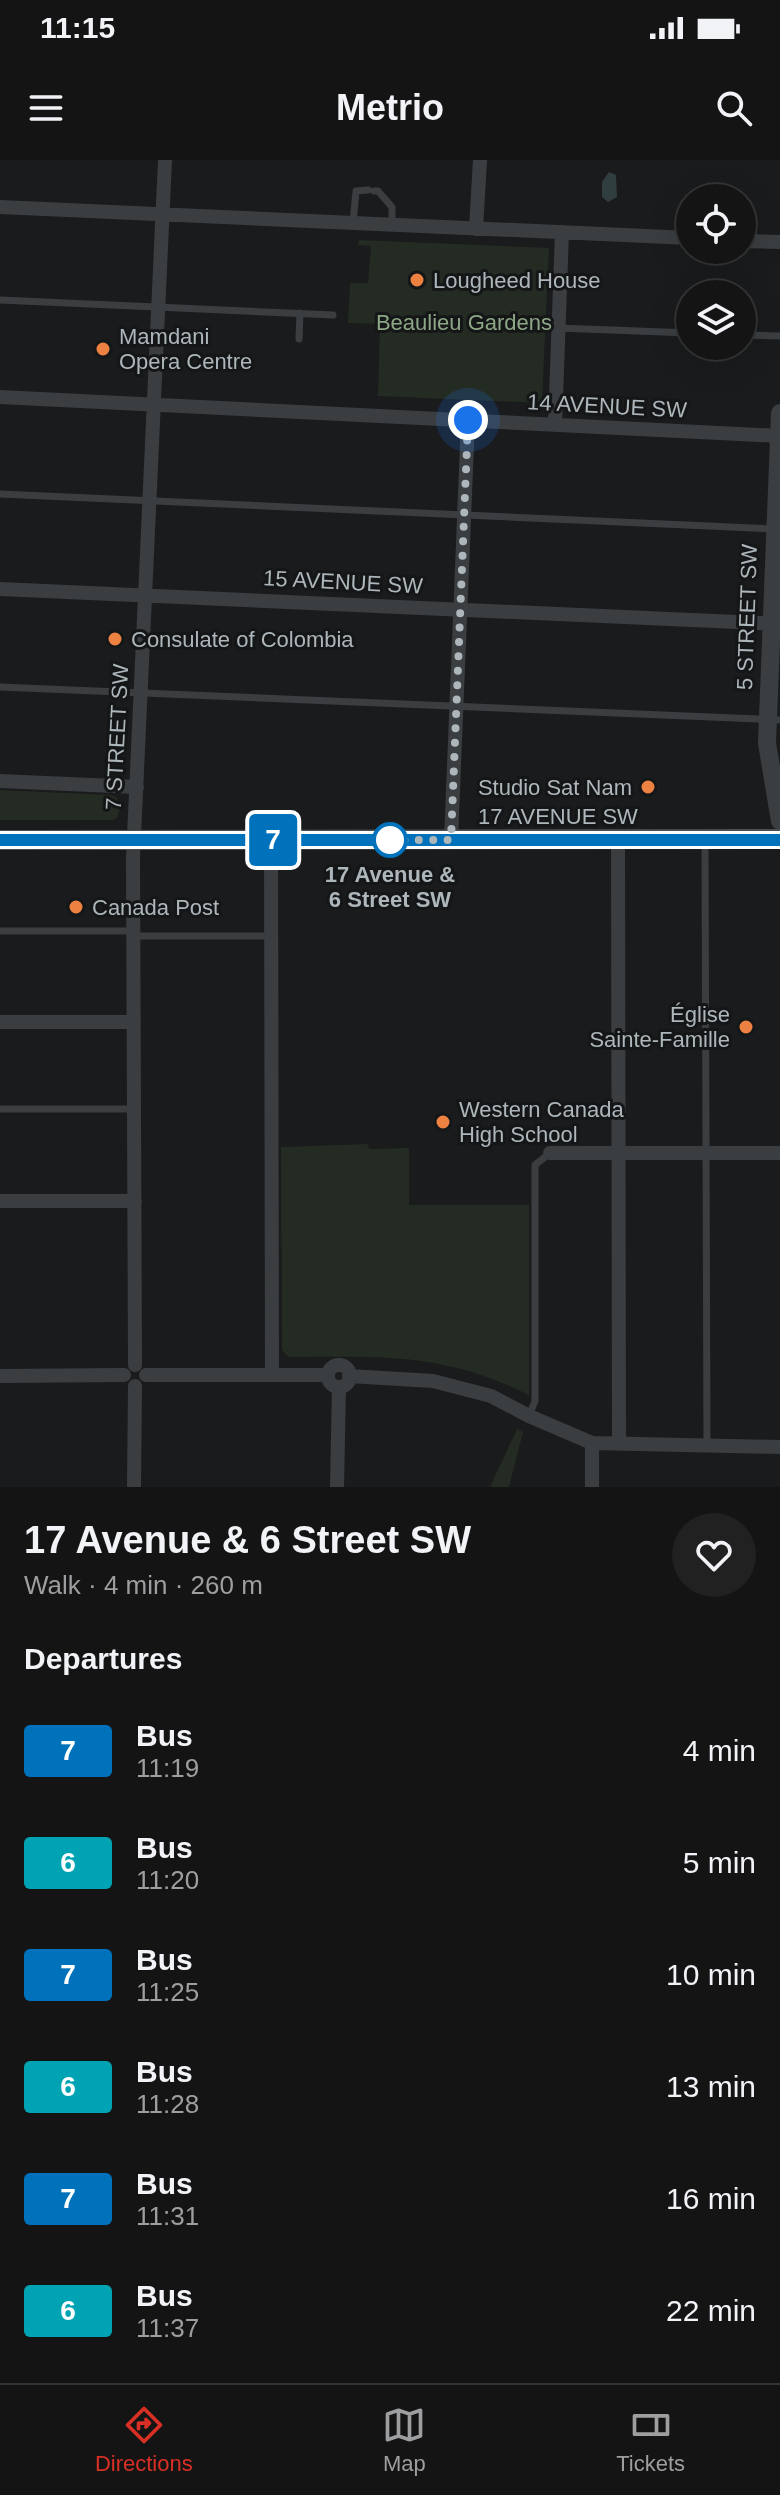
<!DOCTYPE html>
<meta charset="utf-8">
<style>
body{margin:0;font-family:Arial,sans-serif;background:#212122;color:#f1f3f6;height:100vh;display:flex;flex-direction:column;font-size:30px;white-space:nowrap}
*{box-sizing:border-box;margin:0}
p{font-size:26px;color:#9d9ea0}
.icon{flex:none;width:44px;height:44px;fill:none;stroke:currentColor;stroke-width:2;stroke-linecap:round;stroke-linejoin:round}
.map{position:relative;height:1327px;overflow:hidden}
.details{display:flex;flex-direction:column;background:#141415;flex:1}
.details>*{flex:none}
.badge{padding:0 16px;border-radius:6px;font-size:28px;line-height:52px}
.fabs{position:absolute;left:676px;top:24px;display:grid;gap:16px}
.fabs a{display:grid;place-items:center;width:80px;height:80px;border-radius:50%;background:#141415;box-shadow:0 8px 32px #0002,0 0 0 2px #333334;font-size:40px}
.you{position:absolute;width:40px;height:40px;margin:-20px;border:6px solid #fff;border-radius:50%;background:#1a73e8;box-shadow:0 0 0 12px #1a73e833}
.map>.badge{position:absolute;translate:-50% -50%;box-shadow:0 0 0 4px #fff}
h2{padding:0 24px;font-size:30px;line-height:72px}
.round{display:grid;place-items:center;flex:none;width:84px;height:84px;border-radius:42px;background:#212122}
.summary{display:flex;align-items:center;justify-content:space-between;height:136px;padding:0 24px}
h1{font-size:38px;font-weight:700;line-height:60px}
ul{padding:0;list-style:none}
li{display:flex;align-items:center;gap:24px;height:112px;padding:0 24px}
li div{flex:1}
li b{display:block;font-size:30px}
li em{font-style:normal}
li .badge{min-width:88px;font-weight:700;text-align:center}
.status{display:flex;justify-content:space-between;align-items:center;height:56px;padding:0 40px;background:#141415;direction:ltr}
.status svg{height:22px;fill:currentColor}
header{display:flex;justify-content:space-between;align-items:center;height:104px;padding:0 24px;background:#141415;font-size:36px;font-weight:700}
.menu{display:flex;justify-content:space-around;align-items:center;height:112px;border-top:2px solid #333334;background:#141415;font-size:22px;color:#9d9ea0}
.menu a{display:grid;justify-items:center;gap:4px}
.menu .on{color:#d93025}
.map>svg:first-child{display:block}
</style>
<div class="status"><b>11:15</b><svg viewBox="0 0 49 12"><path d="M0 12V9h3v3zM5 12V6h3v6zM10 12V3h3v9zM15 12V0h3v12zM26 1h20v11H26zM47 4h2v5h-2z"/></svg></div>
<header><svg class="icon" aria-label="menu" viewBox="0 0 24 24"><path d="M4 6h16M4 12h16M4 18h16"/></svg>Metrio<svg class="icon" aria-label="search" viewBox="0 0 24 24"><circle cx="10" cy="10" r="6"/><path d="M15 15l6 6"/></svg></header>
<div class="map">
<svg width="780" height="1327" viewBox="0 0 780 1327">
<rect width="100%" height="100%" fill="#1a1b1c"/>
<path fill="#232b22" d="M359 80 549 88 542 243 378 236 380 164 348 163 350 123H368L371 86 358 85Z
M0 630 110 635 116 637C121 644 120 650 117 658L113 660H0Z
M368 984 369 989 409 988V1045H529V1235C441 1192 382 1197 288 1197L282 1190 281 987Z
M517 1269 523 1272 509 1327H490Z"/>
<path fill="#303e40" d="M609 12 616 15 617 37 608 42 602 37V22Z"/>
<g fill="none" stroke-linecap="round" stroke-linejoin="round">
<path stroke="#3b3e41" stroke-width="7" d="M374 31H378L392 47V65
M353 63 356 31 368 30
M0 140 333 155
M558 168 690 173
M742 175 780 176
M299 179 300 153
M0 334 774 369
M0 527 780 560
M705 680 707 1286
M0 771H134
M134 776H271
M0 949H134
M529 1256 535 1241V1005L550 993"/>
<path stroke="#3b3e41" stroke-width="14" d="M0 47 690 78
M476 69 480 0
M742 81 780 82
M0 237 780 276
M555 265 562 72
M0 429 780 464
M0 621 137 627
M271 680 272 1215
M451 680 468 260
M618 680 619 1284
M0 862H134
M550 993H780
M0 1041H135
M135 1205 133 698 165 0
M328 1216a11 11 0 1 1 22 0a11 11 0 1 1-22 0Z
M146 1215H328
M0 1216 124 1215
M349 1216 433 1221 491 1236 529 1256 592 1283 780 1287
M592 1283V1327
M134 1327 135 1226
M337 1327 339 1227"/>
<path stroke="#3b3e41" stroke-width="18" d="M780 253 767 583 780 661"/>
<path stroke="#494e51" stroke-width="20" d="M0 680 780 679"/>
</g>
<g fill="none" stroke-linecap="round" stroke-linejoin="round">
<g stroke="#fff" stroke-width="18">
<path id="line" d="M0 680H780"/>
</g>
<use href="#line" stroke="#0072bc" stroke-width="12"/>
<path stroke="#adb6bb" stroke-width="8" stroke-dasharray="0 14.4" d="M390 680H451L468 260"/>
</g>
<g fill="#ed8141" stroke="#151617" stroke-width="3">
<circle cx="417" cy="120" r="8"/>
<circle cx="103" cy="189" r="8"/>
<circle cx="115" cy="479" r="8"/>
<circle cx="648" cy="627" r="8"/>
<circle cx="76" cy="747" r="8"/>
<circle cx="746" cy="867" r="8"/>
<circle cx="443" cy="962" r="8"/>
</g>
<circle fill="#fff" stroke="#0072bc" stroke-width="4" cx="390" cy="680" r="16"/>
<g text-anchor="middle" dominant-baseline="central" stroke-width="6" stroke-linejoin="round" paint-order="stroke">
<g font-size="22" fill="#adb6bb" stroke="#151617" text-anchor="start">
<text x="433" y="120">Lougheed House</text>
<text x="119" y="176">Mamdani<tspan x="119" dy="25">Opera Centre</tspan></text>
<text x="131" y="479">Consulate of Colombia</text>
<text x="632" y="627" text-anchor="end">Studio Sat Nam</text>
<text x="92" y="747">Canada Post</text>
<text x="730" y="854" text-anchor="end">Église<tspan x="730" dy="25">Sainte-Famille</tspan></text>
<text x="459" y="949">Western Canada<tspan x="459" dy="25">High School</tspan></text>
</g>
<g font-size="22" fill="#8da685" stroke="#151617">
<text x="464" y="162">Beaulieu Gardens</text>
</g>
<g font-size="22" fill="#adb6bb" stroke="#151617">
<text transform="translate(607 246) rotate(3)">14 AVENUE SW</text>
<text transform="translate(343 422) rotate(3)">15 AVENUE SW</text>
<text transform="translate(747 457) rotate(-88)">5 STREET SW</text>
<text transform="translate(117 577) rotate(-87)">7 STREET SW</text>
<text x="558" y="656">17 AVENUE SW</text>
</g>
<g font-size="22" font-weight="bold" fill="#adb6bb" stroke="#151617">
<text x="390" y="714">17 Avenue &amp;<tspan x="390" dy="25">6 Street SW</tspan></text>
</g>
</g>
</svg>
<div class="fabs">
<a><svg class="icon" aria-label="locate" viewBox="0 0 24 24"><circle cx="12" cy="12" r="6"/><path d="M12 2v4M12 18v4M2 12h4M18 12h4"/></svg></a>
<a><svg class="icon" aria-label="layers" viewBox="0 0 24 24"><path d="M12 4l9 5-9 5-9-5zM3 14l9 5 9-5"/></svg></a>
</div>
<div class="you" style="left:468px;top:260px"></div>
<b class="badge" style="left:273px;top:680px;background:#0072bc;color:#fff">7</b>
</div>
<section class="details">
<div class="summary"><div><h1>17 Avenue &amp; 6 Street SW</h1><p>Walk · 4 min · 260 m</p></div><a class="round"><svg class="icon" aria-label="heart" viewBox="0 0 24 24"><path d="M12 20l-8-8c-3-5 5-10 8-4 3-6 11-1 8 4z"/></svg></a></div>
<h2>Departures</h2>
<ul>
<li><span class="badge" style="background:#0072bc;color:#fff">7</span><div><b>Bus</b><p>11:19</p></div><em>4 min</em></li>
<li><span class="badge" style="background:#00a3b4;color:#fff">6</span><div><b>Bus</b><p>11:20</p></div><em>5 min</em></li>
<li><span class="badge" style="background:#0072bc;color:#fff">7</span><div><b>Bus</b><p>11:25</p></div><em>10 min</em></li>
<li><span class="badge" style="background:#00a3b4;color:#fff">6</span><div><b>Bus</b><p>11:28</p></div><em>13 min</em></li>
<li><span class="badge" style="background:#0072bc;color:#fff">7</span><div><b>Bus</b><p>11:31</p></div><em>16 min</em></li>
<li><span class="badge" style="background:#00a3b4;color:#fff">6</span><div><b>Bus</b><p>11:37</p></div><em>22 min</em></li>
</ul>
</section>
<nav class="menu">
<a class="on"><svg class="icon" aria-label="directions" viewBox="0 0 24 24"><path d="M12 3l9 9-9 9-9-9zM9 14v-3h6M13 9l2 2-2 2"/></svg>Directions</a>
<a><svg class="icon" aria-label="map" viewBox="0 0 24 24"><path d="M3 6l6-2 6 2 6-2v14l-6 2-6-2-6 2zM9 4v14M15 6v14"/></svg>Map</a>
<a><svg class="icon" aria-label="tickets" viewBox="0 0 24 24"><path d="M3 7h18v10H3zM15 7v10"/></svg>Tickets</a>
</nav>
